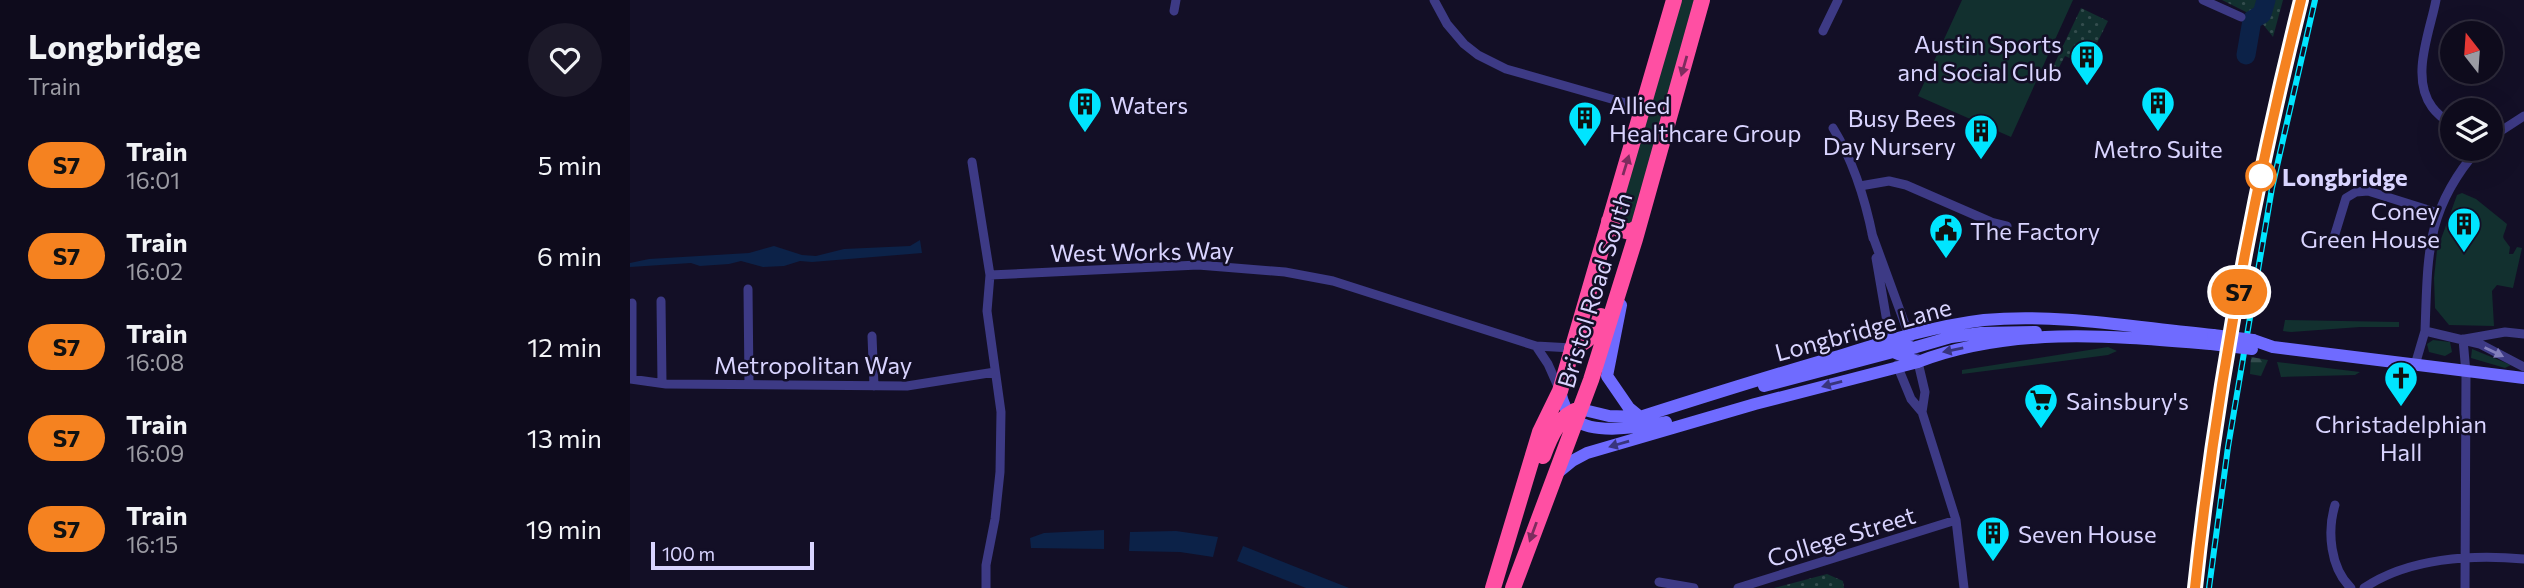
<!DOCTYPE html>
<style>
body{margin:0;font-family:Commissioner,sans-serif;background:#1c1929;color:#f1f3f6;height:100vh;display:flex;flex-direction:column;font-size:26px;white-space:nowrap}
*{box-sizing:border-box;margin:0}
p{font-size:23px;color:#9b9ba3}
.icon{flex:none;width:38px;height:38px;fill:none;stroke:currentColor;stroke-width:2;stroke-linecap:round;stroke-linejoin:round}
.map{position:relative;flex:1;overflow:hidden}
.panel{display:flex;flex-direction:column;background:#0e0b1c;width:630px}
.panel>*{flex:none}
.badge{padding:0 14px;border-radius:23px;font-size:24px;line-height:46px}
.needle{width:46px;rotate:343deg}
.tools{position:absolute;left:1810px;top:21px;display:grid;gap:14px}
.tools a{display:grid;place-items:center;width:63px;height:63px;border-radius:50%;background:#0e0b1c;box-shadow:0 7px 28px #0002,0 0 0 2px #2e2b3b;font-size:35px}
.scale{position:absolute;left:21px;bottom:18px;width:163px;box-sizing:border-box;padding-left:7px;border:4px solid #d9d4ff;border-top:0;font-size:19px;line-height:24px;white-space:nowrap;color:#d9d4ff;-webkit-text-stroke:5px #130f26;paint-order:stroke}
.map>.badge{position:absolute;translate:-50% -50%;box-shadow:0 0 0 4px #fff}
.round{display:grid;place-items:center;flex:none;width:74px;height:74px;border-radius:37px;background:#1c1929}
.summary{display:flex;align-items:center;justify-content:space-between;height:119px;padding:0 28px}
h1{font-size:33px;font-weight:700;line-height:52px}
ul{padding:0;list-style:none}
li{display:flex;align-items:center;gap:21px;height:91px;padding:0 28px}
li div{flex:1}
li b{display:block;font-size:26px}
li em{font-style:normal}
li .badge{min-width:77px;font-weight:700;text-align:center}
main{display:flex;flex:1;min-height:0}
.map>svg:first-child{display:block}
</style>
<main>
<section class="panel">
<div class="summary"><div><h1>Longbridge</h1><p>Train</p></div><a class="round"><svg class="icon" aria-label="heart" viewBox="0 0 24 24"><path d="M12 20l-8-8c-3-5 5-10 8-4 3-6 11-1 8 4z"/></svg></a></div>
<ul>
<li><span class="badge" style="background:#f58220;color:#111">S7</span><div><b>Train</b><p>16:01</p></div><em>5 min</em></li>
<li><span class="badge" style="background:#f58220;color:#111">S7</span><div><b>Train</b><p>16:02</p></div><em>6 min</em></li>
<li><span class="badge" style="background:#f58220;color:#111">S7</span><div><b>Train</b><p>16:08</p></div><em>12 min</em></li>
<li><span class="badge" style="background:#f58220;color:#111">S7</span><div><b>Train</b><p>16:09</p></div><em>13 min</em></li>
<li><span class="badge" style="background:#f58220;color:#111">S7</span><div><b>Train</b><p>16:15</p></div><em>19 min</em></li>
</ul>
</section>
<div class="map">
<svg width="1894" height="588" viewBox="0 0 1894 588">
<defs>
<pattern id="forest-firs" width="22" height="20" patternUnits="userSpaceOnUse" patternTransform="scale(1.75)"><rect width="22" height="20" fill="#12302f"/><path d="M5 1l3.5 6h-7zM16 11l3.5 6h-7z" fill="#344d4e"/></pattern>
<pattern id="park-dots" width="8" height="8" patternUnits="userSpaceOnUse" patternTransform="scale(1.75)"><rect width="8" height="8" fill="#12302f"/><path d="M2 2h.1M6 6h.1" fill="none" stroke="#344d4e" stroke-width="1.8" stroke-linecap="round"/></pattern>
</defs>
<rect width="100%" height="100%" fill="#130f26"/>
<path fill="#12302f" d="M1049 0H1067L1003 224 998 226 988 220Z
M1332 0H1443L1381 137 1288 96Z
M1832 193 1846 199 1877 224C1873 241 1870 233 1880 247L1879 254H1883L1887 247 1892 248 1883 288 1867 285 1862 291 1864 326 1819 325 1805 308 1804 278 1807 250 1827 195Z
M1655 320 1769 322V327H1730L1661 332 1653 331Z
M1803 340 1820 342 1822 352 1815 356 1799 352 1797 344Z
M1478 347 1487 351 1478 355 1332 374V370Z
M1842 349 1881 365 1875 368 1841 358Z
M1647 362 1730 372 1725 375 1651 377Z"/>
<path fill="url(#forest-firs)" d="M1621 357 1638 360 1631 376 1620 374Z"/>
<path fill="url(#park-dots)" d="M1592 0H1653L1643 37 1628 18Z
M1451 8 1478 21 1458 61 1453 59 1451 63 1435 56 1427 71 1422 69Z
M1197 574 1213 581 1214 588H1144Z"/>
<path fill="#0c2248" d="M290 240 292 253 182 262 170 261 154 266 133 267 111 261 99 264 70 266 61 263 0 267V263L19 259 119 253 144 246 172 255 186 256 214 249 280 246Z
M474 530V549L401 548 400 538 414 533Z
M546 531 588 537 583 557 550 552 499 551 500 532Z
M613 546 719 588H676L607 561Z"/>
<g fill="none" stroke-linecap="round" stroke-linejoin="round">
<path stroke="#0c2248" stroke-width="19" d="M1616 55 1622 20 1632 14 1636 0"/>
<path stroke="#3d3a85" stroke-width="9" d="M804 0 817 24 834 44 848 55 876 69 1013 108
M1573 0 1611 17
M1806 0C1800 32 1780 77 1802 107 1807 114 1815 120 1822 125
M544 11 546 0
M1193 31 1208 0
M1203 128C1224 162 1235 198 1243 238
M1860 138 1894 116
M342 162 360 275 357 311 371 412 370 472 365 519 356 565V588
M1230 186 1259 181 1276 185 1361 222 1377 226
M1242 234 1280 338
M1705 234 1716 198 1726 192 1738 191 1808 213
M1246 258 1261 345
M360 275 568 265 655 272 703 281 906 346 942 348
M118 289 119 384
M31 301 32 383
M1795 331C1798 255 1795 210 1848 149
M242 336 244 386
M1833 339 1836 373 1835 588
M1835 339 1875 332 1894 334
M906 346 918 364 930 391
M1287 358 1295 392 1292 412 1326 520 1334 588
M1267 365 1281 399 1292 412
M1785 365 1795 331 1850 344 1894 367
M0 379 36 384 277 386 365 372
M2 379V303
M1705 505C1697 531 1700 568 1721 588
M1029 582 1064 588
M1108 588 1326 520
M1734 588C1778 558 1842 554 1894 559"/>
<path stroke="#6f6bff" stroke-width="12" d="M991 305 977 376 999 408 1010 417
M1259 340 1283 348 1321 337 1351 333 1406 332
M1623 340 1643 347 1894 378
M1134 386 1263 352 1288 362
M930 391C932 401 936 413 945 420 965 435 1012 427 1036 422
M950 409 979 416 1010 417C1076 396 1142 375 1209 356 1257 341 1304 326 1354 320 1430 313 1507 328 1583 335
M926 474 942 461 957 453 1125 404 1288 362C1381 326 1484 336 1581 344"/>
<path stroke="#ff4fa3" stroke-width="16" d="M979 221 989 229 1000 232 1008 227
M942 348C959 342 965 333 971 316
M913 456C920 437 929 415 950 409
M863 588 910 432 930 391 1044 0
M883 588 961 380 1005 239 1072 0"/>
<g stroke="#00e5ff" stroke-width="6">
<path id="rail" d="M1565 588C1587 390 1623 193 1671 0
M1579 588 1598 447 1642 188 1685 0"/>
</g>
<use href="#rail" stroke="#130f26" stroke-width="3.5" stroke-dasharray="10" stroke-linecap="butt"/>
<path stroke="#6f6bff" stroke-width="12" d="M1583 335 1623 340
M1581 344 1622 349"/>
</g>
<defs><path id="oneway-solid" d="M-6-.8H1V-3.2L6.5 0L1 3.2V.8H-6Z" transform="scale(1.75)"/></defs>
<g fill="#7d2c5e">
<use href="#oneway-solid" transform="translate(1054 66) rotate(106)"/>
<use href="#oneway-solid" transform="translate(996 165) rotate(-73)"/>
<use href="#oneway-solid" transform="translate(903 532) rotate(110)"/>
</g>
<g fill="#38347d">
<use href="#oneway-solid" transform="translate(1323 350) rotate(168)"/>
<use href="#oneway-solid" transform="translate(1202 384) rotate(165)"/>
<use href="#oneway-solid" transform="translate(989 444) rotate(164)"/>
</g>
<use fill="#837fbc" href="#oneway-solid" transform="translate(1864 352) rotate(26)"/>
<g fill="none" stroke-linecap="round" stroke-linejoin="round">
<g stroke="#fff" stroke-width="16">
<path id="line" d="M1565 588C1586 390 1623 193 1671 0"/>
</g>
<use href="#line" stroke="#f58220" stroke-width="10"/>
</g>
<defs>
<g id="building-pin" transform="scale(1.75)"><path d="M0 17L-7.5 6A9.5 9.5 0 1 1 7.5 6Z" fill="#00e5ff" stroke="#130f26"/><path d="M-4-6H4V6H1V3H-1V6H-4ZM-2.5-4.3h1.7v1.8h-1.7ZM.8-4.3h1.7v1.8H.8ZM-2.5-1h1.7V.8h-1.7ZM.8-1h1.7V.8H.8Z" fill="#111"/></g>
<g id="civic-pin" transform="scale(1.75)"><path d="M0 17L-7.5 6A9.5 9.5 0 1 1 7.5 6Z" fill="#00e5ff" stroke="#130f26"/><path d="M-.6-6.5H3V-4.5H.6V-3L4-1V1h2V6H-6V1h2V-1L-.6-3ZM-1.2 2.5V6h2.4V2.5Z" fill="#111"/></g>
<g id="church-pin" transform="scale(1.75)"><path d="M0 17L-7.5 6A9.5 9.5 0 1 1 7.5 6Z" fill="#00e5ff" stroke="#130f26"/><path d="M-1.2-6h2.4v3.5h3.3v2.4h-3.3V6h-2.4V-.1h-3.3v-2.4h3.3Z" fill="#111"/></g>
<g id="supermarket-pin" transform="scale(1.75)"><path d="M0 17L-7.5 6A9.5 9.5 0 1 1 7.5 6Z" fill="#00e5ff" stroke="#130f26"/><path d="M-6-5.5h2.5l.6 2H6L4.5 2H-2.5L-4.4-4H-6ZM-1.5 3.2a1.3 1.3 0 1 0 .1 0ZM3 3.2a1.3 1.3 0 1 0 .1 0Z" fill="#111"/></g>
</defs>
<g fill-rule="evenodd">
<use href="#building-pin" x="1457" y="57"/>
<use href="#building-pin" x="1528" y="103"/>
<use href="#building-pin" x="455" y="104"/>
<use href="#building-pin" x="955" y="118"/>
<use href="#building-pin" x="1351" y="131"/>
<use href="#building-pin" x="1834" y="224"/>
<use href="#civic-pin" x="1316" y="230"/>
<use href="#church-pin" x="1771" y="378"/>
<use href="#supermarket-pin" x="1411" y="400"/>
<use href="#building-pin" x="1363" y="533"/>
</g>
<circle fill="#fff" stroke="#f58220" stroke-width="3.5" cx="1631" cy="176" r="14"/>
<g text-anchor="middle" dominant-baseline="central" stroke-width="5" stroke-linejoin="round" paint-order="stroke">
<g font-size="24" fill="#d9d4ff" stroke="#130f26" text-anchor="start">
<text x="1432" y="43" text-anchor="end">Austin Sports<tspan x="1432" dy="28">and Social Club</tspan></text>
<text x="480" y="104">Waters</text>
<text x="979" y="104">Allied<tspan x="979" dy="28">Healthcare Group</tspan></text>
<text x="1326" y="117" text-anchor="end">Busy Bees<tspan x="1326" dy="28">Day Nursery</tspan></text>
<text x="1528" y="148" text-anchor="middle">Metro Suite</text>
<text x="1810" y="210" text-anchor="end">Coney<tspan x="1810" dy="28">Green House</tspan></text>
<text x="1340" y="230">The Factory</text>
<text x="1436" y="400">Sainsbury's</text>
<text x="1771" y="423" text-anchor="middle">Christadelphian<tspan x="1771" dy="28">Hall</tspan></text>
<text x="1388" y="533">Seven House</text>
</g>
<g font-size="24" font-weight="bold" fill="#d9d4ff" stroke="#130f26" text-anchor="start">
<text x="1652" y="176">Longbridge</text>
</g>
<g font-size="24" fill="#d9d4ff" stroke="#130f26">
<text transform="translate(512 251) rotate(-1)">West Works Way</text>
<text transform="translate(964 290) rotate(-73)">Bristol Road South</text>
<text transform="translate(1233 329) rotate(-15)">Longbridge Lane</text>
<text x="183" y="364">Metropolitan Way</text>
<text transform="translate(1211 536) rotate(-17)">College Street</text>
</g>
</g>
</svg>
<div class="tools">
<a><svg class="needle" viewBox="-14 -14 28 28"><path d="M0-13l5 13h-10z" fill="#e53935"/><path d="M0 13l5-13h-10z" fill="#9b9ba3"/></svg></a>
<a><svg class="icon" aria-label="layers" viewBox="0 0 24 24"><path d="M12 4l9 5-9 5-9-5zM3 14l9 5 9-5"/></svg></a>
</div>
<div class="scale">100 m</div>
<b class="badge" style="left:1609px;top:292px;background:#f58220;color:#111">S7</b>
</div>
</main>
